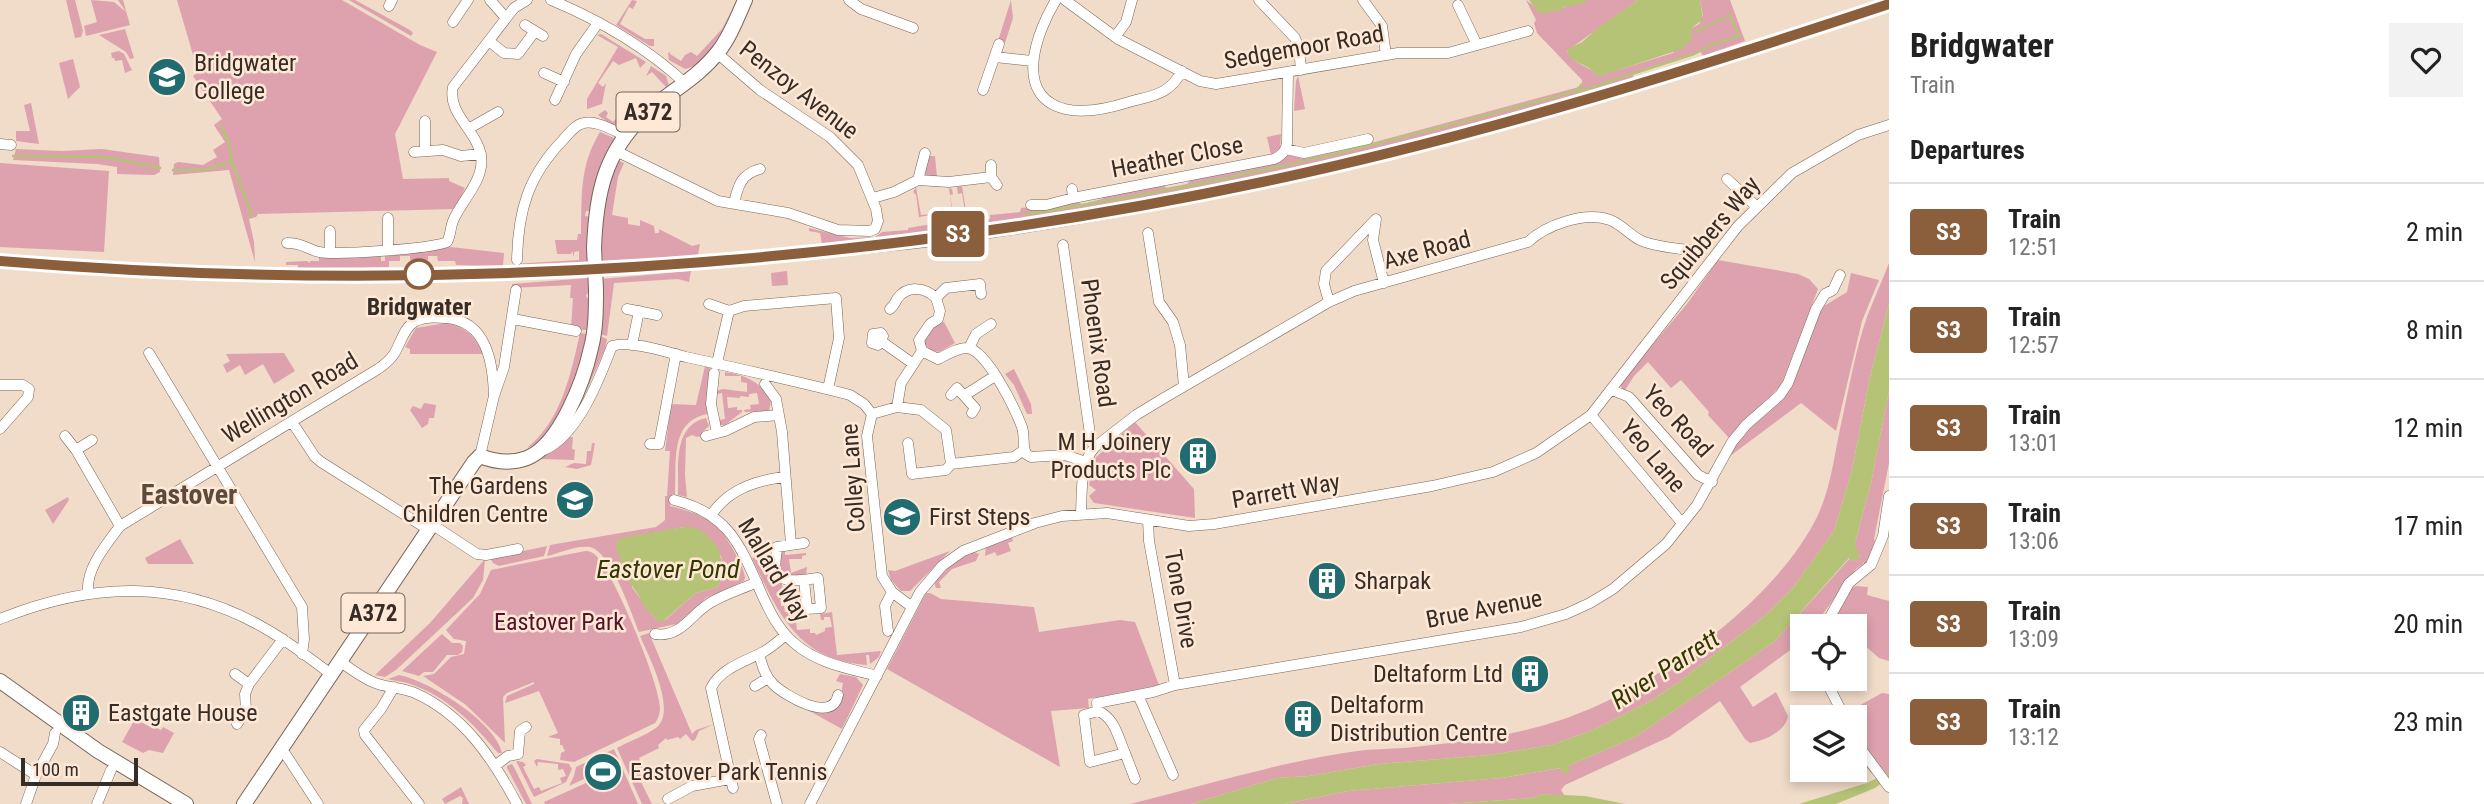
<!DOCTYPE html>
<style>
body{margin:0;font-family:"Roboto Condensed",sans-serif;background:#f2f2f2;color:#222;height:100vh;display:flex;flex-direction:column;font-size:26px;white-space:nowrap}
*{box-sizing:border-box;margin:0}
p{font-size:23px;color:#767676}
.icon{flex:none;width:38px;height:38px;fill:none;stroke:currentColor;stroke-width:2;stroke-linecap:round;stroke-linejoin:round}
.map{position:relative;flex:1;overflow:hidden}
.side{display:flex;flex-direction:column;background:#fff;width:595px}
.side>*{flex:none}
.badge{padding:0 14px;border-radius:5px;font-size:24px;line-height:46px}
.fabs{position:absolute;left:1790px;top:614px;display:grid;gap:14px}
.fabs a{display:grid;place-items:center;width:77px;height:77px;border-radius:0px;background:#fff;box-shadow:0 4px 10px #0003;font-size:35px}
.scale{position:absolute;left:21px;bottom:18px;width:117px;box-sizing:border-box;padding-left:7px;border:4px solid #362d27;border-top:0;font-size:19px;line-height:24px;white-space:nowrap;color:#362d27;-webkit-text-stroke:5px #ffe8d6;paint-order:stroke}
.map>.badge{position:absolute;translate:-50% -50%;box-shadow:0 0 0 4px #fff}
h2{padding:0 21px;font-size:26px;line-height:63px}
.round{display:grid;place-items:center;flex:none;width:74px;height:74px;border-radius:0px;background:#f2f2f2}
.overview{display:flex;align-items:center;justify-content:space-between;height:119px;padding:0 21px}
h1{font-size:33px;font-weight:700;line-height:52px}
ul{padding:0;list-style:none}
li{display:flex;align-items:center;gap:21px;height:98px;padding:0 21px;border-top:2px solid #e0e0e0}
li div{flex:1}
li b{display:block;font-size:26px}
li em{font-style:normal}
li .badge{min-width:77px;font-weight:700;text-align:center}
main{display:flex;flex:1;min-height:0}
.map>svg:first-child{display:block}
</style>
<main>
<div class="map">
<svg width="1889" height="804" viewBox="0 0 1889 804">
<rect width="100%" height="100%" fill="#f1dbc9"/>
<path fill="#dda2ae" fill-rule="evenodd" d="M66 0H75L83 31 81 37 75 38Z
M91 0 114 2 126 12 118 0H123L130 25 86 36 84 26 97 22Z
M177 0H342L420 45 437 52 395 134 403 179 449 178V181L465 188 455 209 258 214 256 217 249 219 254 242 255 262 229 170 173 175 174 164 178 162 203 165 217 157 213 150 225 142 214 125 222 119 193 76 198 72Z
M349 0H355L410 30 413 33 411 36Z
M632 0 637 1 633 9 629 7 620 24 645 39H654V46H650L616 25Z
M737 0H740C730 21 710 65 685 69L669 60 668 53 670 52V54L681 61 685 55 691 52 697 56 722 29Z
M1011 0 1013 18 1005 43 998 41Z
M1526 0 1544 13 1588 0H1638L1567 51C1574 66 1588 64 1598 76L1673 53 1692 28 1699 24 1703 16 1700 0H1730L1745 41 1703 56 1700 51 1633 74 1634 84C1300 188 949 245 600 264L604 197 617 160 624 163 618 177 612 215 628 218V224L640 226V220L654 226 655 233H659V229L692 246 700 244 698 255 822 244 820 233 809 231V228L850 238 875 237 882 232 908 230V228L932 224 931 215 919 217 916 195 913 192 916 187 921 215 932 214 935 226 942 225 941 216 946 215V212L952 211 949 188 952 189 953 194 950 195 953 212 947 213V215L942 216 943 222 973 217 972 211 965 212 962 193 958 194 957 187 962 186 966 211 972 210 974 217 981 216 982 220 990 219V215L1020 212 1021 208 1077 202 1082 204 1102 199 1103 197 1164 185 1166 188 1187 184 1190 180 1275 163 1288 155 1306 156 1375 142 1579 87 1582 84V80L1537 33 1534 23 1536 20Z
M125 29 134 58 130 59 126 52 99 35Z
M601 34 646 62 640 68 636 58 619 65 613 61 598 83 603 87 606 83 602 104 587 109V99L618 47 597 35Z
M119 51 124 54 132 70 125 73 122 60 115 61 114 58H112L111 53Z
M73 59 80 87 68 99 59 63Z
M651 66 666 76 669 86 629 122C618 130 608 123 598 115L605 110 608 113 606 117 613 122 619 115H625L630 120 666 87 652 72 646 76Z
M1298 76 1305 109 1294 111 1296 81Z
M31 103 39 144 16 141V131H30L24 105Z
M600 132 614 138 592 211H586L585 216 591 217 590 241 587 265 511 264 579 260V251L574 252V257L572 251 571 254H557L555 240H577L578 234H581C582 195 579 167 600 132Z
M1281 134 1280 148 1271 155 1267 137Z
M16 149 62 151 102 149 159 157 160 172 154 175 117 174V167L97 164 13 160Z
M927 156H935L937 177 925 176Z
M0 163 109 171 104 252 0 247Z
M451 247 504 253 503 266 456 265 455 261H438L437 256H428V260H410V256H400V261H389V267L298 268V265H286V262L307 261 310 263V261H319V254L381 256V261H385V255Z
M1718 260 1798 274 1809 279 1818 289 1781 385 1730 439 1708 415 1709 412 1681 380 1671 388 1648 362 1634 376 1625 390 1622 389 1620 383 1687 304Z
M1889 263V304L1870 377 1852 470 1834 531 1792 589 1766 615 1676 684 1649 702 1593 730 1551 745 1490 755 1378 764 1309 776 1277 778 1191 804H1130C1205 785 1280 762 1357 751 1372 749 1389 749 1404 748 1451 743 1500 738 1545 725 1641 698 1772 608 1817 517 1832 486 1835 449 1843 415 1850 383 1856 348 1867 317 1874 299 1882 281 1889 263Z
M691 271 689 282 678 279 614 283 607 336 599 334 601 279Z
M787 271 788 285 772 286 771 273Z
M1851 273 1879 280 1862 321 1836 431 1801 403 1730 456C1736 431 1767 419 1780 398 1793 378 1806 341 1816 318L1824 306 1847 292Z
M588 278 591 294 588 293 586 295 587 298 590 299 588 330H580L571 327 573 298H570L571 285 512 288V284Z
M944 322 955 343 939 352 930 350 924 343C925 332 933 325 944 322Z
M446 323C465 326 476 337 483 354H410V349L405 347 416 328Z
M580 333 588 334C581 364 560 439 527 448 561 421 571 374 580 333Z
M599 336 607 339 605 349 578 409 563 433Z
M284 353 295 371 274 384 263 364 245 375 240 365 227 373 223 365 230 361 226 354Z
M705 366 710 367 707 414C669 422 677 463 675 494H672L670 506C705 515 718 520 735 553 739 561 744 569 745 578L744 581 706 598 676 624 639 632C631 612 611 552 590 547 577 545 559 553 547 556L550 545 656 527 665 520V496H667L670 451H665L671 404 696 405ZM684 527 721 556 724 571 718 587 696 593 665 620H656L632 587 628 538Z
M1014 369 1031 404 1032 414H1027L1014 385 1005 374Z
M725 372C745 375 762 382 771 401L769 411 745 412 744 410 751 409 750 405 759 404 757 393 749 394V397L740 396V398L727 397 728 408 737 407V410H742V412L725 425H719V420L725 419 722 393 717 394 715 391 723 389 747 392V383L741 382V376H725Z
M1889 391V463L1874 539 1876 544 1865 565 1863 562V564L1856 569 1814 626H1802V639L1797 645 1740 687 1753 707 1776 692 1788 716C1786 731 1764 741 1750 743L1745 739 1720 701 1669 737 1565 785 1561 790 1565 796 1542 794 1533 798 1447 804H1285L1348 791 1502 778 1561 768 1563 774 1568 766 1637 736 1774 642 1850 558 1853 561 1860 557 1856 550 1855 543 1871 483Z
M424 403 436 405 434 418H429L428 424 422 428 410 410 413 406 421 409Z
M706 418 709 426 702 432 703 436 697 437 692 435 686 438 685 475 687 497 678 495C679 467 672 426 706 418Z
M1135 422 1194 489 1195 518 1094 503 1089 496 1096 490 1089 485 1094 459Z
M569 437H573L572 449 575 450 574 460 541 459Z
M592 443H595L591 465 577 469 565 467 574 463 586 464 587 451H591Z
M68 497 69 500 53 524 45 510Z
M1012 536 1013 541 1008 543 1011 551 997 556 995 552 985 556 986 546Z
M180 539 194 564H148L145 558Z
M547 546 544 556 499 566 493 563 490 558Z
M785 550V555L806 553V555L802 556V559H789L791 573 807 567 806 576 790 577 779 570 780 552Z
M585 551C591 551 594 553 598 558 615 577 660 684 660 708 660 714 658 719 655 723L574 762 560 760 561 753 565 751 562 745H560V739L548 737 558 733 539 691 505 703 507 696 534 684V682L507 693 503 697 505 743 466 705 423 676 434 674 451 657 464 654 466 641 454 639 446 630 480 594 491 570Z
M950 551 910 591H901L891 580 888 570 895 571Z
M972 551 979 554 976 561 952 569 939 582 941 588H936L934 582 958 559Z
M773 554 776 577 782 584 783 590 780 591 781 606H784L785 612H795L797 630 810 629V633H815L816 635 825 631V628L832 627 830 617H824V620H821L820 614 832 612 837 655 881 651 879 657 870 664 869 655H866L867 665C798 661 778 613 752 558Z
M485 559 483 580 473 598 396 670 385 677 375 675 430 623Z
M1856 586 1868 587 1867 595 1889 601V661L1879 658 1855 637V626H1843L1832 618 1849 589Z
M926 593H930L941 599 1034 607 1039 632 1120 620 1135 622 1159 685 1088 699 1089 708 1051 711 1060 767 887 669Z
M649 633 692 734 696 730 714 724 699 731 695 740 692 741 686 734 680 739 678 737 667 740 666 738 658 745 659 748 639 758 646 773 643 775 645 780 641 782 652 804H642L617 748C629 741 645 736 656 728 678 711 648 655 640 636Z
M442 634 452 643H460L463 646 462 652 458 655H447L433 672H424L419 676 402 671Z
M840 674 856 677 863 685 842 729 806 709 823 711 839 706 843 683 836 681Z
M399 675C429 681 496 722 502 753H498C474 724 447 696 410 684 403 681 395 681 388 679Z
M1882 693 1889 694V772L1885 774 1855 731V718L1848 717 1846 713Z
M135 719 154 729 155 727 161 730 163 727 174 733 163 753 149 750 143 753 122 742Z
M614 749 638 804H545L544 802 586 783 584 779 569 786 574 776 576 767Z
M537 759 569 764 572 769 566 782 534 797 516 761 523 762 526 765 523 767 534 789 539 787 541 791 562 783 560 778 566 776 563 769 558 770V764L538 762 537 767 534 761Z
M512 764 515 769 532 804H526L507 768V766Z
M461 787 469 804H462L463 798 460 796 445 804 442 799Z"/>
<path fill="#b5c377" d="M1529 0H1588L1582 4 1563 7 1561 11C1554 10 1548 14 1539 13Z
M1638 0H1700L1703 19 1692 28V39L1682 49 1600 76H1597C1588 63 1579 67 1567 54L1568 49 1582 42 1599 27Z
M1889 304V391L1871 483 1855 543 1860 558 1853 561 1849 558 1774 642 1637 736 1568 766 1570 772 1563 774 1560 768 1502 778 1348 791 1285 804H1191L1277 778 1309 776 1378 764 1490 755 1551 745 1593 730 1649 702 1676 684 1766 615 1792 589 1834 531 1852 470 1870 377Z
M684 527H692L704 532 718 547 724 571 718 587 696 593 662 622 656 620 651 613 645 609C642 599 636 592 631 584 625 571 617 556 616 542L620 538Z
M1889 772V778L1875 788 1836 804H1799L1867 783Z
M1542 794 1585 796 1625 804H1447L1533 798Z"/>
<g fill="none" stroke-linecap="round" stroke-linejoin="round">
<path stroke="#b5c377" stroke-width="2.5" d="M1579 91 1694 54 1712 45 1739 36 1730 15 1697 31
M222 127 229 144 232 162
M13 156 104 157 160 168
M173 170H205L232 162 252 216
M1026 214C1213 187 1394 141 1576 91L1582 84
M1834 715 1835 718
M1855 752 1872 772"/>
<g stroke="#796656" stroke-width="11">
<path id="minor" d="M490 0 506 18
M551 0C599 20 648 49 686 84
M849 0 861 9 913 28
M1056 0C1037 31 1012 96 1065 109 1085 114 1110 108 1129 102 1154 95 1169 95 1182 71
M1065 0 1118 39 1200 81 1216 84 1398 53H1448L1528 31
M1259 0 1295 38 1299 48 1301 70
M1363 0 1382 26 1386 55
M1458 5 1477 45
M389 6 392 0
M453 22 468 0
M525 25 543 36
M1115 37 1126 22 1132 0
M489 41 504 53 518 54 535 31
M995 57 1032 61
M544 73 564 82
M983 90 999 44
M555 100 576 54 598 23
M425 121V151
M468 129 498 112
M0 144 11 145
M1286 149 1304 153 1368 139
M616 151 718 201 788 213 838 230 870 231 875 229 878 221 876 209 858 165 830 137 760 90 717 53
M414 152 443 150 461 156 481 154
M991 165V177L997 185
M1727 179 1756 206
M918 180 949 182 991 177
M873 198 894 192 918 180 925 153
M1073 198 1274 159C1282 155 1286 151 1287 143L1288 72
M734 203C738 186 741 174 760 169
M1031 205H1046L1073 198 1072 189
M388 218V250
M1376 219 1373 240 1384 283
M330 231V251
M1148 233 1159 302 1173 322 1180 345 1184 386
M287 243C304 243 306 249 319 252 337 255 431 249 447 242 451 235 450 228 453 221 461 201 485 180 481 156 477 130 447 114 453 87L514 8 527 0
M1063 245 1091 441 1095 447
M517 260C518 211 528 176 563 140 568 134 576 124 584 123 597 120 614 131 626 136
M1329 302 1324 284 1326 271 1376 219
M709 304 729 311 744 306 836 298 839 338 828 389
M627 309 657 315
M890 309C894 306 895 303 897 299 907 285 925 287 936 298L946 288 980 284 981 294
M513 319 576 331
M881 341 883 336 881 333 873 334 872 343 878 345 881 341 912 363
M632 345 639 311
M969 348 976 334 991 324
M922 351 919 340 930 324 938 319 940 311 936 298
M149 353 302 607 304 639 302 654
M717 363 729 311
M714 373 711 404 717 433
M765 384 776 399 782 432 791 544
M0 385H23L29 389 28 397 0 429
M1612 390 1629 397 1698 475 1712 482
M951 395 957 388 975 408 972 413
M965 395 995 376
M897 407 921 410 946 430 951 464 1014 457 1024 450
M872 414 897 407 901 383 922 351 938 359C946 355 959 347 968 348 988 352 1015 409 1022 427 1025 436 1022 445 1026 454L1031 457 1065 455 1086 462
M1591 415 1682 523
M292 422 315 457 321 462 429 530
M65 436 76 450 120 526
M706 436 725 431 754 417 779 415
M908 443 912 474 946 470 951 464
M650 444H659L676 354
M76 450 92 440
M544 450C578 435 599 380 612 346 631 340 666 352 686 357 741 369 796 381 850 395L864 404 872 414 867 436 882 576 892 592 912 607
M480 456 494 396 504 367 516 290
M674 500C731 514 741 548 763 597 771 614 779 630 793 642 816 663 847 668 877 676
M1081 513C1082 493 1080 462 1095 447L1136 415 1164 398 1329 302 1354 291 1528 242C1546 225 1585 211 1610 220 1623 225 1630 236 1642 241 1657 247 1673 248 1690 250
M712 514C728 490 757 480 785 477
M1148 520 1149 541 1175 685
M433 525 477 554 486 555 518 549
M804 543 777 547C777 554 774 563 776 570 780 586 807 579 818 578L821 608 807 609 804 580
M88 592C86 568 106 545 120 526L378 369C384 365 390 360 394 354 400 345 403 329 414 322 422 317 436 317 446 318 487 321 493 363 494 396
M0 619C91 582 179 578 266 629 289 642 311 659 332 675
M1825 626 1849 583 1871 565 1883 536 1889 496
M888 631 885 606 892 592
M655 634C681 638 691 614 710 603 725 594 742 589 757 582
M759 654C762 665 765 676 773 684 785 696 833 724 838 695
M341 662C352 670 365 680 378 684 391 688 403 688 415 693 464 715 493 759 517 804
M235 674 249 684
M1825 679 1845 718
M755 686 768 678
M394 687 381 709 364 730 365 735 419 804
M1138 695 1173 775
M1098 711C1115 718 1118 737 1125 753
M237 724 246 710 245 694 249 684 283 639
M761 735 759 739 777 804
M1855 741 1889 787
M280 751 286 755 318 804
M0 752 36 775
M496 765 508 756 518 754 520 731 526 727
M1135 779 1125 753 1090 762 1084 715 1098 711 1097 703 1153 692 1175 685 1521 627 1566 614 1590 603 1613 589 1666 544 1697 505 1732 442 1746 425 1780 395 1788 383 1816 309 1825 294 1833 290 1840 275
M733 788 711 688C721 668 744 662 763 652 771 648 778 641 786 635
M668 799 692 786 730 779
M26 804 36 775 53 744 55 733
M97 804 111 770
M810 804 920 592 942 566 963 551 1035 523 1062 516 1107 513 1189 526 1214 524 1432 486 1493 472 1536 453 1591 415 1738 226 1792 173 1858 135 1889 125"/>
</g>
<g stroke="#796656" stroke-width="16">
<path id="primary" d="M594 248C596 195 604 153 644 115 667 93 697 79 718 52 730 37 737 18 745 0
M0 681 98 751 186 804
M244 804 474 462 480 456C495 462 511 464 527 458 560 445 584 380 591 348 596 329 596 309 596 289"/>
</g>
<use href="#minor" stroke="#fff" stroke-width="10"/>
<use href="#primary" stroke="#fff" stroke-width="14"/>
<g stroke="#7b6d62" stroke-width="5">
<path id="rail" d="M0 266C260 287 521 284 781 259 842 254 903 249 963 240 1281 195 1586 111 1889 8"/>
</g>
<use href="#rail" stroke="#ffe8d6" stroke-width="2.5" stroke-dasharray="8" stroke-linecap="butt"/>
<g stroke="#796656" stroke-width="16" stroke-linecap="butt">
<path id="primary-bridge" d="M594 248 596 289"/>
</g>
<use href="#primary-bridge" stroke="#fff" stroke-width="14"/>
</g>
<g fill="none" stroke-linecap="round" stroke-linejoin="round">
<g stroke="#fff" stroke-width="16">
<path id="line" d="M0 261C419 296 857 268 1267 181 1479 136 1684 72 1889 4"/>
</g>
<use href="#line" stroke="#8b5e3c" stroke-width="10"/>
</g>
<defs>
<g id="university-disc" transform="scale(2.0125)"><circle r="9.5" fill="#206c71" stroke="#ffe8d6"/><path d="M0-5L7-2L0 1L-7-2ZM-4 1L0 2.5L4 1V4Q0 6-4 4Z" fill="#fff"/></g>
<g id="building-disc" transform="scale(2.0125)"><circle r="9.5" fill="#206c71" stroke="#ffe8d6"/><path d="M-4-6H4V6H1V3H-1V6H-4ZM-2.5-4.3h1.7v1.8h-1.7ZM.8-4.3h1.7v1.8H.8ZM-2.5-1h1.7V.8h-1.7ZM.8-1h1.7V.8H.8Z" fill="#fff"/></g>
<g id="school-disc" transform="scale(2.0125)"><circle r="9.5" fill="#206c71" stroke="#ffe8d6"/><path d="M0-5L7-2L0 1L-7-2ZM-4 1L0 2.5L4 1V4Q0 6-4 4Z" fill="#fff"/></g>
<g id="stadium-disc" transform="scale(2.0125)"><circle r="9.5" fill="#206c71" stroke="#ffe8d6"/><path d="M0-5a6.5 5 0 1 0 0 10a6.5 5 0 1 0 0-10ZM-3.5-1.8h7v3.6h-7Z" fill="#fff"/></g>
</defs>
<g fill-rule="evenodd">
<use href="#university-disc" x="167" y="77"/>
<use href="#building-disc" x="1198" y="456"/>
<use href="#school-disc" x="575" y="500"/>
<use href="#school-disc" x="902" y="517"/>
<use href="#building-disc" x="1327" y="581"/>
<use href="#building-disc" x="1530" y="674"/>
<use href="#building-disc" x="81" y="713"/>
<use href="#building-disc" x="1303" y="719"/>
<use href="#stadium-disc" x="603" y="772"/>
</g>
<circle fill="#fff" stroke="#8b5e3c" stroke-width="3.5" cx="419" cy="274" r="14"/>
<g text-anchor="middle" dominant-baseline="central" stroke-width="5" stroke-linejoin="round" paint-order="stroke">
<g fill="#ffe8d6" stroke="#72655c" stroke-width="2">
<rect x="616.5" y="92.5" width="63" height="39" rx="5"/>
<rect x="341.5" y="593.5" width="63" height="39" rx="5"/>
</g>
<g font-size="23" font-weight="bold" fill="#362d27">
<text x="648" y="112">A372</text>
<text x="373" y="613">A372</text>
</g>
<g font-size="24" fill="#362d27" stroke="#ffe8d6">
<text transform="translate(1304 47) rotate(-10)">Sedgemoor Road</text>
<text transform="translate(799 90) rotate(38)">Penzoy Avenue</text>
<text transform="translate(1177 157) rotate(-11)">Heather Close</text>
<text transform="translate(1710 233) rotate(-50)">Squibbers Way</text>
<text transform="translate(1427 250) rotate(-15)">Axe Road</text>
<text transform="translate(1098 343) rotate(82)">Phoenix Road</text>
<text transform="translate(290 398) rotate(-31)">Wellington Road</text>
<text transform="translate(1678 421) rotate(47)">Yeo Road</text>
<text transform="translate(1653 456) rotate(50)">Yeo Lane</text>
<text transform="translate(853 478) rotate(-94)">Colley Lane</text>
<text transform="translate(1286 491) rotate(-10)">Parrett Way</text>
<text transform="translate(774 570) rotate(59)">Mallard Way</text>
<text transform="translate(1181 599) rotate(80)">Tone Drive</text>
<text transform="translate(1484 609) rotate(-11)">Brue Avenue</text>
</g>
<g font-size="24" fill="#362d27" stroke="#ffe8d6" text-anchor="start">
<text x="194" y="63">Bridgwater<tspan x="194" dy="28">College</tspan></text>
<text x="1171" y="442" text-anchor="end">M H Joinery<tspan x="1171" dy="28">Products Plc</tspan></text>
<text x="548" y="486" text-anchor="end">The Gardens<tspan x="548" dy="28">Children Centre</tspan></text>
<text x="929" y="517">First Steps</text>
<text x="1354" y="581">Sharpak</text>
<text x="1503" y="674" text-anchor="end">Deltaform Ltd</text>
<text x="1330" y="705">Deltaform<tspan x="1330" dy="28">Distribution Centre</tspan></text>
<text x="108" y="713">Eastgate House</text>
<text x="630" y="772">Eastover Park Tennis</text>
</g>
<g font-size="24" font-weight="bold" fill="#362d27" stroke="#ffe8d6">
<text x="419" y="307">Bridgwater</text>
</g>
<g font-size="24" fill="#571029" stroke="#ffe8d6">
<text x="559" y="622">Eastover Park</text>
</g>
<g font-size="26" font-style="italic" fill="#323900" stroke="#ffe8d6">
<text x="668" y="569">Eastover Pond</text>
<text transform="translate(1665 669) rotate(-33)">River Parrett</text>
</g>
<g font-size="28" font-weight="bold" fill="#5c4a3b" stroke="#ffe8d6">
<text x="189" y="494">Eastover</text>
</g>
</g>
</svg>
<div class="fabs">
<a><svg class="icon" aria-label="locate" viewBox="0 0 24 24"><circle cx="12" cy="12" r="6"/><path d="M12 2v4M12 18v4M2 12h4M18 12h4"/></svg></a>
<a><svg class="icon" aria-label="layers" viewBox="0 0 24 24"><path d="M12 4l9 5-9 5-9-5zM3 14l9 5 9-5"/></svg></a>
</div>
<div class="scale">100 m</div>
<b class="badge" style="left:958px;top:234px;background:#8b5e3c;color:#fff">S3</b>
</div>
<section class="side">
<div class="overview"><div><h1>Bridgwater</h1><p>Train</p></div><a class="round"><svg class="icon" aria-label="heart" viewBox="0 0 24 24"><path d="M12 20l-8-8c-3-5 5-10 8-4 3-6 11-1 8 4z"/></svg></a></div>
<h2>Departures</h2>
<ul>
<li><span class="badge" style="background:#8b5e3c;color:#fff">S3</span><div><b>Train</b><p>12:51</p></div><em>2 min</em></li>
<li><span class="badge" style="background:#8b5e3c;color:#fff">S3</span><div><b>Train</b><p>12:57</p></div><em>8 min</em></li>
<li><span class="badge" style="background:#8b5e3c;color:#fff">S3</span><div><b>Train</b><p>13:01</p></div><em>12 min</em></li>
<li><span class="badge" style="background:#8b5e3c;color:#fff">S3</span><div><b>Train</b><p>13:06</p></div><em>17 min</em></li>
<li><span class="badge" style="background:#8b5e3c;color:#fff">S3</span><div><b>Train</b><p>13:09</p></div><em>20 min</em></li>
<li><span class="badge" style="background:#8b5e3c;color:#fff">S3</span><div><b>Train</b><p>13:12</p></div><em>23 min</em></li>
</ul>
</section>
</main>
